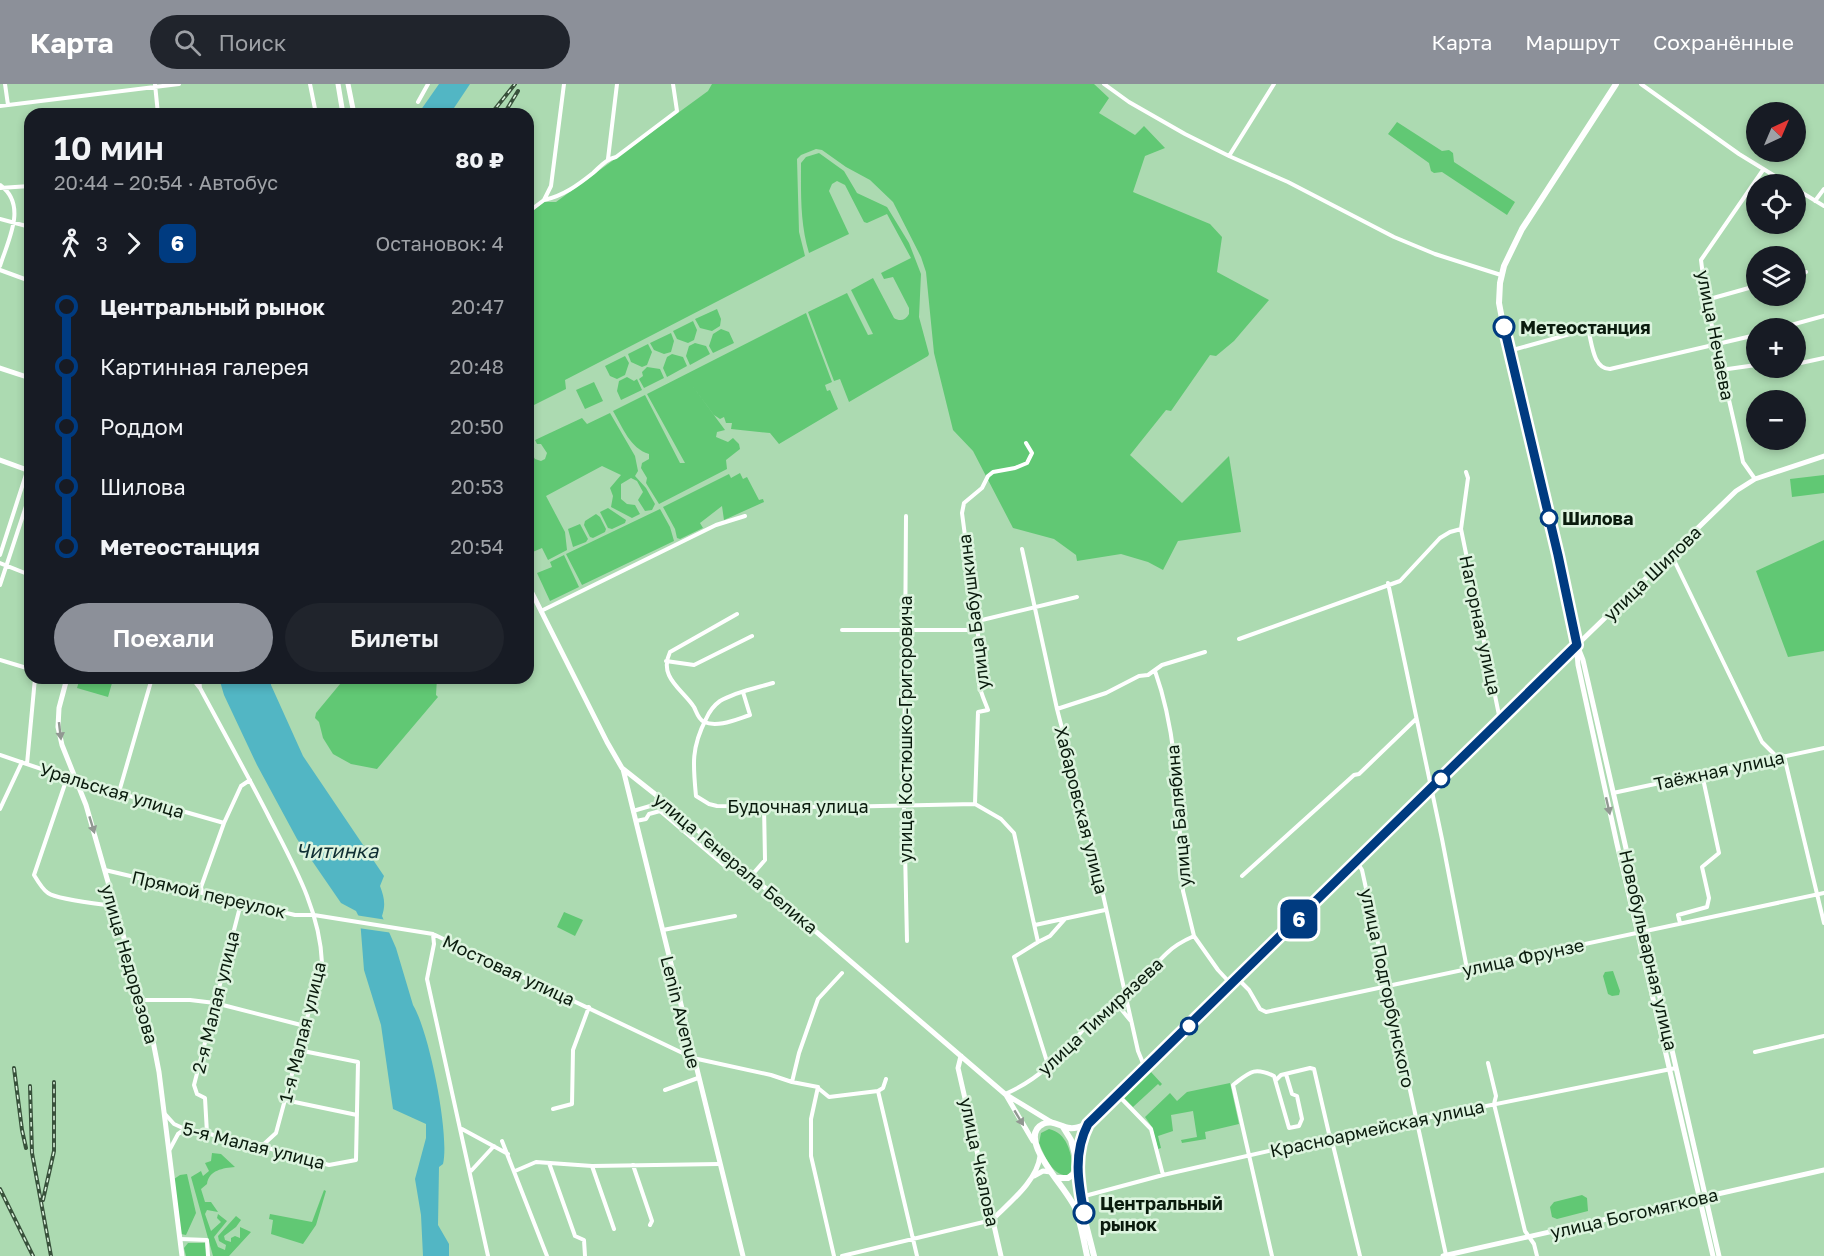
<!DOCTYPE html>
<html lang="ru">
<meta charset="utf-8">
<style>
body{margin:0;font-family:"Golos Text",sans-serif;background:#20242c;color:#f1f3f6;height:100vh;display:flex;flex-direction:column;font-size:22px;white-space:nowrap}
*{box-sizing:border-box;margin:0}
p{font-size:20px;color:#9ea1a6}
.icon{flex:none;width:33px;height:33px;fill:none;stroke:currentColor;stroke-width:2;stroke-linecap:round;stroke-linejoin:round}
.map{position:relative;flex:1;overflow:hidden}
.panel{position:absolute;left:24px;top:24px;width:510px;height:576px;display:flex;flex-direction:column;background:#171b24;border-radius:18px;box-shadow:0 3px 9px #0003}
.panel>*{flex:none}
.badge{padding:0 12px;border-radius:9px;font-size:21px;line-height:39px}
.needle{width:39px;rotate:44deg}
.buttons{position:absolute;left:1746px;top:18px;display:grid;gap:12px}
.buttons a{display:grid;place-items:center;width:60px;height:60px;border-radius:50%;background:#171b24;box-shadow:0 3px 9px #0003;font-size:30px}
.map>.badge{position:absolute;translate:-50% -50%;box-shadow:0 0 0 3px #fff}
.legs{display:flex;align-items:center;gap:9px;height:66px;padding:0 30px;font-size:20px}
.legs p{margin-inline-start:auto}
.headline{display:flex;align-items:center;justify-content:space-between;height:102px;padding:0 30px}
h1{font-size:33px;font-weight:600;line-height:45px}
.primary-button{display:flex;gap:12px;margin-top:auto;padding:12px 30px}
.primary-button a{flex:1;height:69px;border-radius:36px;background:#8c9099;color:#fff;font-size:24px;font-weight:600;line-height:69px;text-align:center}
.primary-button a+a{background:#20242c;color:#f1f3f6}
ul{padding:0 30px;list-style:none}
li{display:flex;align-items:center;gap:21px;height:60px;font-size:22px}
li i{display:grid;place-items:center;width:9px;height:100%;margin:0 8px;background:currentColor}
li i::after{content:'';width:15px;height:15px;margin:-8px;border:4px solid;border-radius:50%;background:#171b24}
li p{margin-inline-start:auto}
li:first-child i{background:linear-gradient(#0000 50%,currentColor 0)}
li:last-child i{background:linear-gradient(currentColor 50%,#0000 0)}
header{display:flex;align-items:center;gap:36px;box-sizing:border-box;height:84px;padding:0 30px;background:#8c9099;color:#fff}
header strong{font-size:28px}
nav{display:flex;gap:33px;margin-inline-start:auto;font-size:21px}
.search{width:420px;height:54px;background:#20242c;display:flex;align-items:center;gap:15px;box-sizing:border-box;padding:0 21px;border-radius:33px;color:#9ea1a6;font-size:22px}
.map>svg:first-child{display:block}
</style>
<header>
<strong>Карта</strong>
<div class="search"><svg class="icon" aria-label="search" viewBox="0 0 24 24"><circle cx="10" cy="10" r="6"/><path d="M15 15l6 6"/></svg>Поиск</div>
<nav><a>Карта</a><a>Маршрут</a><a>Сохранённые</a></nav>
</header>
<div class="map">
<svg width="1824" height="1172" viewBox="0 0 1824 1172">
<rect width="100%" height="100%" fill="#acdab1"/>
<path fill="#61c874" d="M712 0H1094L1109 14 1099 29 1135 51 1144 42 1165 64 1145 72 1133 108 1210 140 1222 153 1217 188 1269 216 1234 257 1216 272 1210 271 1171 327 1166 326 1130 371 1182 419 1229 372 1241 448 1178 457 1163 486 1148 478 1121 470 1077 477 1076 471 1054 455 1013 444 973 367 953 346 934 269 926 188 921 173 893 118 870 96 846 83 822 66 816 65 801 71 797 75 799 148 805 172 565 296 566 305 528 324V131L544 118H556L708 7Z
M1397 38 1442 67 1449 66 1453 69 1454 78 1515 118 1507 131 1442 88 1434 89 1431 87 1429 79 1388 50Z
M819 69 844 87 857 109 887 123 909 159 921 190 919 233 929 270 928 272 849 318 840 295 834 297 808 228 847 209 868 251 873 250 851 206 873 194 894 234C900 238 906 236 909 230V224L893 193 884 195 881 189 911 174 887 130 867 139 864 138 845 101 837 97 832 100 829 107 849 150 809 169C800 139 801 110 801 79L806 73Z
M717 225 721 235 720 242 712 247 700 244 695 235Z
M806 229 832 298 825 301 827 307 830 306 838 325 779 360 770 349 731 345 732 339H726L724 333 720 335 714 331 688 296 725 346 717 348 716 353 728 358 733 354 739 360 740 365 726 376 727 385 659 420 646 399 647 394 641 384 642 379 649 375V370C630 364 623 344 613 327L645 311 680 379H685L647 310Z
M693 237 697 246 694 256 688 259 677 255 673 247Z
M721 245 729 248 734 259 713 269 709 262 713 250Z
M671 249 674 257 671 268 664 270 654 266 650 259Z
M695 259 706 262 710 270 690 281 686 272 689 262Z
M648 260 652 268 647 281 642 283 631 278 628 270Z
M672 270 683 273 687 282 667 293 663 284 667 273Z
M625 272 629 279 625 291 617 295 610 292 605 282Z
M647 283 660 285 664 294 644 304 639 295 643 292 642 288Z
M627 293 634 297 637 295 642 306 621 316 617 307 619 297Z
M594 298 603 317 585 325 576 306Z
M610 329 635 372 638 387 635 392 646 404 655 420 652 426 645 427 638 416 643 408 637 397 631 394 621 400V415L627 420 635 421 640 430 632 434 611 423 613 412 610 404 621 391 602 382 546 412 565 448 567 466 548 476 542 464 528 470V357L531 359 529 365 535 375 541 377 545 375 547 369 541 360H537L535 356 582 334 587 340Z
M740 389 743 395 747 393 759 416 763 415 764 418 724 436 722 422 700 439 703 444 680 455 677 454 675 445 663 423 729 390 731 394Z
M1824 391V409L1792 413 1790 395Z
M608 424 626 436 625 439 612 445 608 444 600 428Z
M660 425 670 443 674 457 582 501 566 470Z
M596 430 600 433 606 445 605 448 593 454 590 453 584 441 585 437Z
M580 440 588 455 586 458 573 463 568 445Z
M1824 456V567L1788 573 1756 487Z
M564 471 579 503 550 517 537 489 552 483 550 478Z
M80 594H94L112 599 108 613 77 604Z
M345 594H437L436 611 438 613 377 685 351 680 333 670 323 654 319 638 315 634 316 629Z
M564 828 583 836 575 852 557 843Z
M1613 887 1620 907 1619 911 1612 912 1608 910 1603 892 1605 888Z
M1151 988 1162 1000 1160 1002 1158 1000 1133 1023 1124 1014Z
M1230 999 1239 1040 1205 1048 1206 1055 1182 1059 1181 1056 1197 1053 1193 1027 1171 1031 1173 1047 1158 1052 1161 1064 1158 1065 1152 1043 1145 1033 1170 1009 1177 1017 1187 1008Z
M1049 1045C1067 1049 1071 1068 1073 1084L1068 1091C1053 1093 1044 1071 1039 1059L1041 1049Z
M212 1069 221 1070 235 1083C223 1084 209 1086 207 1100L201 1105 205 1118H211L218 1128 207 1126 205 1130 211 1147 221 1138 217 1134 218 1130 227 1137 214 1153 218 1163 225 1166 226 1161 219 1157 218 1152 236 1132 241 1136 236 1143 224 1152 225 1156 231 1158V1154L235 1152 240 1154V1143L251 1148 229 1172H213L191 1093 201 1087 203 1092 209 1087 205 1079 211 1077Z
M187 1090 196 1129 186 1151 181 1150 174 1095 180 1091Z
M324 1106 326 1107 316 1141 303 1160 271 1150 273 1136 269 1135 270 1130 312 1138Z
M1582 1111 1587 1114 1588 1127 1557 1135 1552 1133 1550 1123 1554 1118Z
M188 1159H205L207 1172H186L184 1164Z"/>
<path fill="#52b6c4" d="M439 0H470L450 30H418Z
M219 594H271V601L303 672 384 792 380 802C384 813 386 820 382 832L396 864 413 921C429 947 450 1051 443 1080L439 1083 438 1141 449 1160V1172H423L421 1131 415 1095 426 1054V1040L393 1025 381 941 364 886 360 835 356 827 341 819 297 755 257 681 224 611Z"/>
<path fill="#acdab1" d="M355 831 387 836 393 849 358 844Z"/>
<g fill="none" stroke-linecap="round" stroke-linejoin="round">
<path stroke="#fff" stroke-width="4" d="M5 0 8 21
M155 0 158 30
M310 0 316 30
M1104 0 1129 18 1185 50 1229 72 1288 98 1394 153 1435 170 1501 191
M1641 0 1739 70 1788 100
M418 18 428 0
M0 22 179 0
M1229 72 1274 0
M608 75 617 0
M0 101C28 121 8 156 0 182
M0 104 30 102
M1796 105 1824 122
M544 116C563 112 578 101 593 89 601 82 606 75 616 73L677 27 673 0
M1815 117 1824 105
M528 128 544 116 551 102 564 0
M0 135 30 143
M0 186 30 197
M1796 191 1806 188
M1706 216 1756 202
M1780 244 1824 232
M1509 267 1588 245C1592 259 1593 285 1610 285L1756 251
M1796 280 1824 274
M1763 284 1773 286 1782 284
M1721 286 1756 281
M1026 359 1032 369 1027 379 1015 384 993 388 988 392 982 404 964 419 962 429 982 581C974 596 982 610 988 626L978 628 975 720 1001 735 1014 749 1038 858 1014 873 1049 984
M1755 395 1743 378 1740 364 1706 216 1701 176 1763 86
M906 432 904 721 907 857
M1461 445 1500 636
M1022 465 1057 625 1089 748 1138 967 1145 984
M1671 470 1762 658 1777 673
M0 471 30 378
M0 479 30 491
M1388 499 1442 755 1467 885
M0 501 30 410
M541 527 716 441 745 432
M737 530 670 568C658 593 682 605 694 623 697 629 698 635 704 638 718 644 737 635 750 631L743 608
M842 546H969L982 536 1077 513
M1239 555 1400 497 1440 454 1450 448 1461 445 1468 394 1466 388
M0 576 30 585
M666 577 694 581 752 552
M1155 587C1180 657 1178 734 1183 807L1194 852 1218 886 1231 900
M56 594 66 597
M192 594 199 603
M199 594 200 604C223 647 247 690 269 733 293 780 320 826 322 879L276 1049 264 1060
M773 599C756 604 735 608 720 617 713 622 709 628 706 635 691 664 693 681 696 712L709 720 717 722 834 723 975 720
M1057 625 1106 609 1139 592 1148 591 1162 581 1205 568
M0 671 77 697 224 739
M1784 672 1824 839
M27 680 35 594
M67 694 34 791C37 796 43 806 48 809 58 816 100 820 114 822
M119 708 152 594
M1613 709 1824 664
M0 725 22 678
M633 727 664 718
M636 737 646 735 649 730 660 727 726 783
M1357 778 1362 786 1446 1171
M105 786 295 831H314L433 850 693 974 771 991 792 998
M751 792 765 776 764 722
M1242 792 1354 691 1359 690 1416 635
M202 808 201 803 224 739 241 702 250 696
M1680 839 1678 831 1707 823 1709 814 1702 783 1719 769 1702 690
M1035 841 1105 826
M663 846 735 832
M433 850 434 860 427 895 488 1172
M1038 858 1050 852 1065 835
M1238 895 1249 906 1260 925 1266 928 1824 809
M141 916H190L215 919 305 942
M1107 925H1121L1130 936
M1755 968 1824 952
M1488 979 1496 1012 1494 1020 1525 1147 1534 1160 1537 1172
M1276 996 1281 991 1310 984 1314 985 1330 1054
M818 1004 829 1013 878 1007 883 1004 886 995
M665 1006 698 994
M878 1007 917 1172
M1005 1010C1038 996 1060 973 1083 946 1094 932 1110 922 1125 911 1141 899 1153 882 1167 869 1175 861 1185 856 1194 852
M1118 1011 1151 1045 1163 1091
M285 1016 357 1031
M553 1025 572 1020 573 966 589 923
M165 1030 174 1040 185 1045 207 1049 246 1061 264 1060 268 1064 329 1081 356 1076 358 978 298 966
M462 1045 508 1070
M207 1049 205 1014 197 1010 194 1001 241 819
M1331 1053 1360 1172
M502 1057 547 1172
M170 1065 178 1050 185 1045
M549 1079 575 1152 584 1156 585 1172
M633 1081 652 1137 650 1141
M592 1082 614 1145
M471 1087 494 1062
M515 1087 536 1078 592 1082 719 1080
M1081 1113 1163 1091 1322 1055 1676 984
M180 1155 207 1156 208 1172
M834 1172 811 1072V1035L818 1003 792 998 799 969 818 915 842 889
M842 1172 992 1136
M1272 1172 1233 1001C1249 989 1253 982 1274 992L1289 1044 1299 1042 1302 1035 1297 1012 1292 1010 1286 990"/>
<path stroke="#fff" stroke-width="5" d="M338 0 343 30
M348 0 354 30
M0 284 30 294
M0 376 30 387
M528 501 607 658 622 684 665 718 1005 1010 1051 1038
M1577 561 1583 576 1719 1172
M1577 561 1736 407 1755 395 1824 372
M1577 569 1578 581 1617 760 1713 1172
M67 594 59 624 58 643 62 661 86 721 152 952 159 988 182 1172
M623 685 743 1172
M961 972 958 984 1001 1172
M1006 1011 1033 1057
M1034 1092 1043 1087 1051 1088
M992 1136C1010 1118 1037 1097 1040 1072
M1443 1172 1824 1086"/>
<path stroke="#fff" stroke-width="6" d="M1063 1043 1071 1056 1076 1075
M1056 1094H1068L1078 1087
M1087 1172C1084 1157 1081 1141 1076 1126 1070 1107 1014 1054 1043 1040 1052 1035 1060 1043 1070 1044 1075 1045 1082 1042 1088 1040
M1094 1172C1084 1130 1066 1081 1088 1040L1577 561 1558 471 1506 256 1499 219 1500 199 1504 182 1522 145 1616 0"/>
<g stroke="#38513b" stroke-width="4">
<path id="rail" d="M491 30 515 0
M504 30 518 7
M14 984 22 1046 26 1064
M30 1002 32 1069 51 1172
M0 1105 33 1172
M43 1116 54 1067V998"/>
</g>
<use href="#rail" stroke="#ddf4df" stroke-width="1.5" stroke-dasharray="4.5" stroke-linecap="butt"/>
</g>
<defs><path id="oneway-solid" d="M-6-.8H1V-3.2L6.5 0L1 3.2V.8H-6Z" transform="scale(1.5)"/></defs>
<g fill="#919892">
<use href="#oneway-solid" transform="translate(60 647) rotate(83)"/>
<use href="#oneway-solid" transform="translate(1608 722) rotate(77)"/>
<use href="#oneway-solid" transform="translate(92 741) rotate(73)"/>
<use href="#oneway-solid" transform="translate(1019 1034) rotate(59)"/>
</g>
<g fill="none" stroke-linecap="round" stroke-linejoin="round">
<g stroke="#fff" stroke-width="14">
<path id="line-1" d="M1084 1129C1078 1098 1073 1069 1088 1040L1577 561 1558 471 1504 243"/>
</g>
<use href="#line-1" stroke="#003b80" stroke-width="9"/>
</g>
<g fill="#fff" stroke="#003b80" stroke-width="3">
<circle cx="1504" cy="243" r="10"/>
<circle cx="1549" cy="434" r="8"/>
<circle cx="1441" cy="695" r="8"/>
<circle cx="1189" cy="942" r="8"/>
<circle cx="1084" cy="1129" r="10"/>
</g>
<g text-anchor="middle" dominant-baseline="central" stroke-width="5" stroke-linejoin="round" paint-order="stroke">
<g font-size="18" font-weight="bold" fill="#0a1b0d" stroke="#ddf4df" text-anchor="start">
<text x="1520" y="243">Метеостанция</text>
<text x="1562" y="434">Шилова</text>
<text x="1100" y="1119">Центральный<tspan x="1100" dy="21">рынок</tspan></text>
</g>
<g font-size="18" fill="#0a1b0d" stroke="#ddf4df">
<text transform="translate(1716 251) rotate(79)">улица Нечаева</text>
<text transform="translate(1652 489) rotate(-44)">улица Шилова</text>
<text transform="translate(973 528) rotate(-97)">улица Бабушкина</text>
<text transform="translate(1481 541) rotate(78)">Нагорная улица</text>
<text transform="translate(905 645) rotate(-90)">улица Костюшко-Григоровича</text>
<text transform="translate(1719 686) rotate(-12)">Таёжная улица</text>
<text transform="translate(112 706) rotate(17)">Уральская улица</text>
<text x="798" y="722">Будочная улица</text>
<text transform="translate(1082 726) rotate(76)">Хабаровская улица</text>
<text transform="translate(1178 732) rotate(-95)">улица Балябина</text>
<text transform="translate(736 779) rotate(40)">улица Генерала Белика</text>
<text transform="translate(209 810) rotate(13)">Прямой переулок</text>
<text transform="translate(1649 866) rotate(77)">Новобульварная улица</text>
<text transform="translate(1523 873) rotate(-12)">улица Фрунзе</text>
<text transform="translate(130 880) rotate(74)">улица Недорезова</text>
<text transform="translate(509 886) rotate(25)">Мостовая улица</text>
<text transform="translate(1388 904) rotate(78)">улица Подгорбунского</text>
<text transform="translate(215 918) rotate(-76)">2-я Малая улица</text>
<text transform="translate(681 928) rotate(76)">Lenin Avenue</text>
<text transform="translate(1100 932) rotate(-43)">улица Тимирязева</text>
<text transform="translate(302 948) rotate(-76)">1-я Малая улица</text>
<text transform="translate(1377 1044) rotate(-12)">Красноармейская улица</text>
<text transform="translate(254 1061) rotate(14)">5-я Малая улица</text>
<text transform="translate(980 1078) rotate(78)">улица Чкалова</text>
<text transform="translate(1634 1129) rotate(-13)">улица Богомягкова</text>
</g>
<g font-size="20" font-style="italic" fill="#0f2e33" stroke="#ddf4df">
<text x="337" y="766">Читинка</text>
</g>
</g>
</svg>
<div class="buttons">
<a><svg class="needle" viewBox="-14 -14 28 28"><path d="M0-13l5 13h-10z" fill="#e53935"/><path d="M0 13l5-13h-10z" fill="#9ea1a6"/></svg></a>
<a><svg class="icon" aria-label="locate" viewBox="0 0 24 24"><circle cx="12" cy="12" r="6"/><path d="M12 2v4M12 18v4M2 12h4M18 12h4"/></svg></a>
<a><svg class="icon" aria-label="layers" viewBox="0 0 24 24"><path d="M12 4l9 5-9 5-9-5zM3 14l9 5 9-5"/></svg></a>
<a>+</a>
<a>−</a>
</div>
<b class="badge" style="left:1299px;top:835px;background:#003b80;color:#fff">6</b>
<section class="panel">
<div class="headline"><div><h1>10 мин</h1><p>20:44 – 20:54 · Автобус</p></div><b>80 ₽</b></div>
<div class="legs"><svg class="icon" aria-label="walk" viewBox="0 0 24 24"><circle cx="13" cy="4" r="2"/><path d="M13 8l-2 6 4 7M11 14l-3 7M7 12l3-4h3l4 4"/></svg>3<svg class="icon" aria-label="forward" viewBox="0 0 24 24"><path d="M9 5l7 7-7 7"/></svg><b class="badge" style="background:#003b80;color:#fff">6</b><p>Остановок: 4</p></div>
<ul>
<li><i style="color:#003b80"></i><b>Центральный рынок</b><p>20:47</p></li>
<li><i style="color:#003b80"></i><span>Картинная галерея</span><p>20:48</p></li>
<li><i style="color:#003b80"></i><span>Роддом</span><p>20:50</p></li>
<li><i style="color:#003b80"></i><span>Шилова</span><p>20:53</p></li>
<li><i style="color:#003b80"></i><b>Метеостанция</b><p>20:54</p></li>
</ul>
<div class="primary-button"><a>Поехали</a><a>Билеты</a></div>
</section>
</div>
